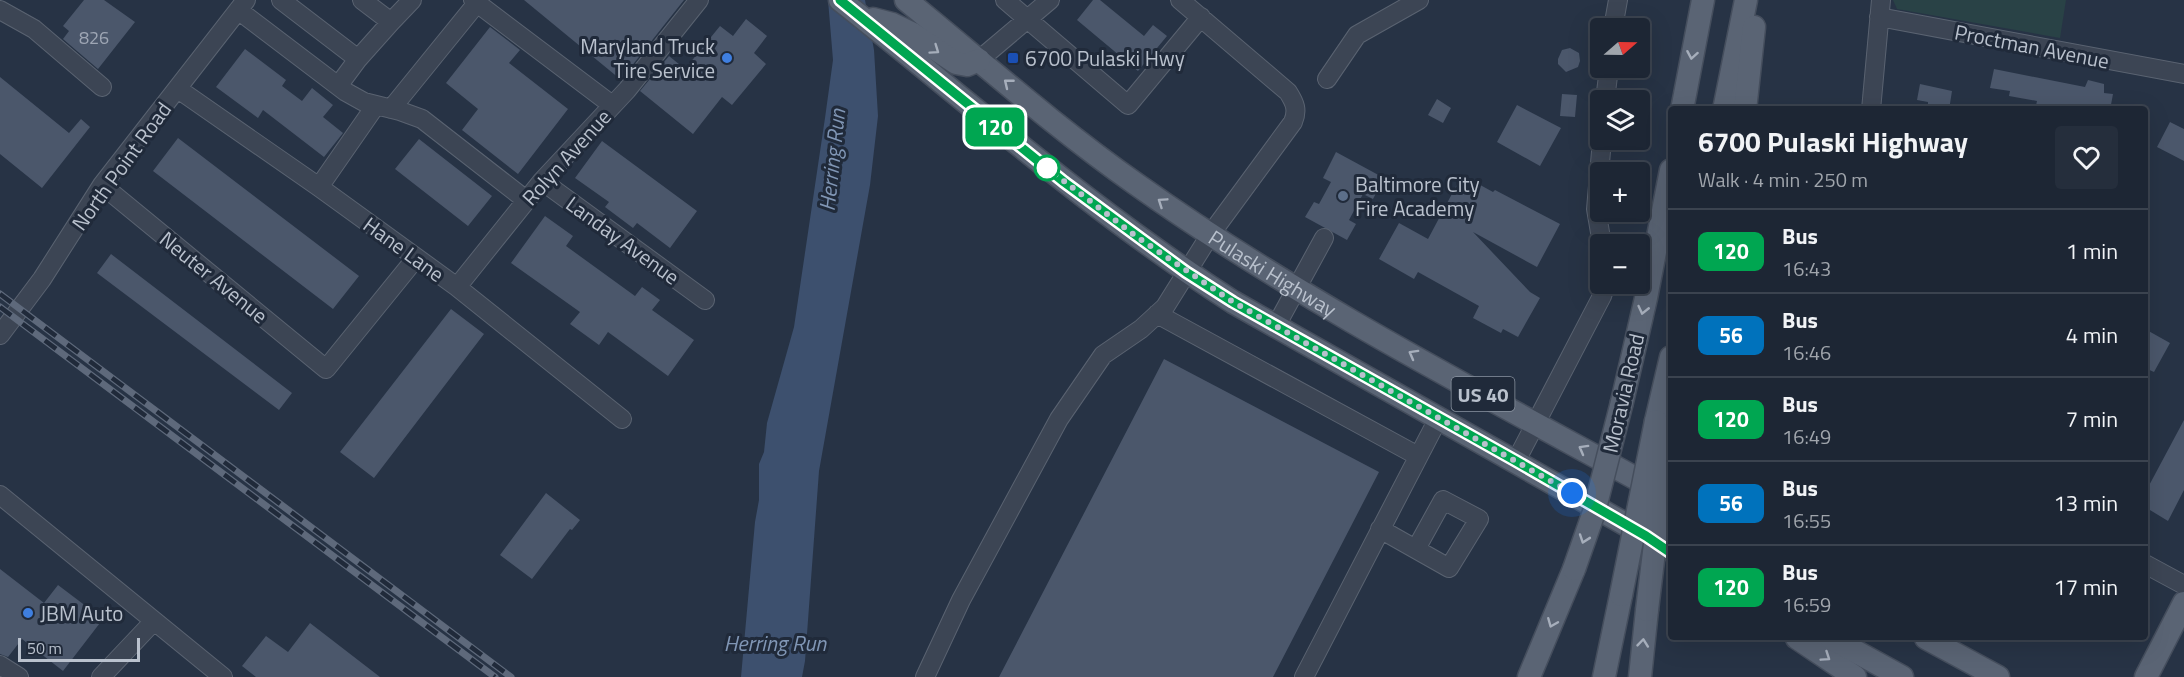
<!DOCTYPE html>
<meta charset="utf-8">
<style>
body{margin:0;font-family:"Titillium Web",sans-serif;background:#252e3c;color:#f1f3f6;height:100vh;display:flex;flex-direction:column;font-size:22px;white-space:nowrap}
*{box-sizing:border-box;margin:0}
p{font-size:20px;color:#a0a5ac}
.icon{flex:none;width:33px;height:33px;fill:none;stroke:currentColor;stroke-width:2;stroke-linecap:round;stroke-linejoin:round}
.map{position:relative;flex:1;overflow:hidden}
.details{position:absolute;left:1668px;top:106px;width:480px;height:534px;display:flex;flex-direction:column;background:#1d2634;border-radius:6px;box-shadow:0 6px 24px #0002,0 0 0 2px #3b434f}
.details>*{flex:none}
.badge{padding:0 12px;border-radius:9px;font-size:21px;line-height:39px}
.needle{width:39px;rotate:70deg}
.controls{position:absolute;left:1590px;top:18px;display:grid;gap:12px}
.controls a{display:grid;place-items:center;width:60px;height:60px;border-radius:6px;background:#1d2634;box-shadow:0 6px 24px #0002,0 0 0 2px #3b434f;font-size:30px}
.scale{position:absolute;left:18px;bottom:15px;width:122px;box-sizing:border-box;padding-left:6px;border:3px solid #b9c1cd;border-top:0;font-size:16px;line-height:21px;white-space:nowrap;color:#b9c1cd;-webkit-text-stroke:4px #202a3a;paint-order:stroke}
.you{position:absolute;width:30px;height:30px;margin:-15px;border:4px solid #fff;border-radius:50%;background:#1a73e8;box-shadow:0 0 0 9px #1a73e833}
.map>.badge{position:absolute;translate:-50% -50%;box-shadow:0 0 0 3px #fff}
.round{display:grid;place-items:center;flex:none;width:63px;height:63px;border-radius:6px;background:#252e3c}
.overview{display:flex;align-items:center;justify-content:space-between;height:102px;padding:0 30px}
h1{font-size:28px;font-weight:700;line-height:45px}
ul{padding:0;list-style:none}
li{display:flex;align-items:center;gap:18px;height:84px;padding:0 30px;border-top:2px solid #3b434f}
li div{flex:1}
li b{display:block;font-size:22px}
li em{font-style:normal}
li .badge{min-width:66px;font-weight:700;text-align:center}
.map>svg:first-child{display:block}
</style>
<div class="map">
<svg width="2184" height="677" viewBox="0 0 2184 677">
<rect width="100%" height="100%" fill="#273345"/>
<path fill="#294246" d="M1893 0H2066L2060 38 1897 9Z"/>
<path fill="#3d506e" d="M828 0H865L874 50 878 116 870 185 819 471 805 661 802 677H741L755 522 759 500V464L764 452 767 423 794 327 825 118 833 60Z"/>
<path fill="#4b576b" d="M84 0H104L135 22 98 69 63 39 69 31 63 26Z
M524 0H684L623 77 620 79Z
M1093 0H1100L1144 36 1153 25 1167 36 1138 71 1077 20Z
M746 19 767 36 754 53 766 64 732 105 722 97 693 134 640 91 669 56 685 69 720 26 733 36Z
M490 27 520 50 509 63 568 109 518 174 462 130 478 109 446 83Z
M1570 48 1579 53 1580 61 1578 67 1566 72 1558 64V59L1562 50Z
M245 49 286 80 282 86 302 101 312 88 333 105 323 117 343 133 324 157 263 110 258 118 216 87Z
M1994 69 2085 87 2088 80 2104 84V93L2113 94 2110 110H2035L2037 101 2009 96 2010 91 1990 88Z
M0 77 69 133 81 119 90 127 42 188 0 154Z
M1920 84 1952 91 1949 110H1928V102L1917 100Z
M1562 94 1577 95 1575 117 1560 116Z
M1437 99 1451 108 1443 123 1428 115Z
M1517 105 1561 128 1540 166 1497 142Z
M2170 122 2184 129V161L2157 147Z
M178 138 359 276 333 309 153 171Z
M419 139 492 196 468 226 395 169Z
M602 141 697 211 670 248 637 223 633 228 605 207 609 202 575 178Z
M1336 152 1384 178 1373 199 1363 194 1349 220 1356 224 1347 240 1305 217 1314 202 1319 204 1331 182 1323 178Z
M1462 175 1493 192 1495 190 1560 224 1537 267 1473 232 1530 292 1540 298 1518 337 1503 329 1501 333 1473 318 1479 306 1418 272 1414 279 1379 259 1399 223 1428 239Z
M545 216 573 236 566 246 635 296 642 287 660 300 652 310 694 340 668 376 608 332 599 345 570 324 580 312 511 263Z
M111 254 292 393 279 410 97 273Z
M451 309 484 334 374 478 340 452Z
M2145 329 2170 343 2154 372 2145 368Z
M1164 359 1379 472 1273 677H999Z
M2184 420V490L2168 521 2145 507V493Z
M546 493 580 520 572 530 570 529 532 579 500 555Z
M0 569 44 603 58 585 103 619 63 671 22 639 8 657 0 654Z
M310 623 380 677H256L242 666 266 636 288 652Z"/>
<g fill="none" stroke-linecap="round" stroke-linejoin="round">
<g stroke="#5a6371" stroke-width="20">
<path id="minor" d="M281 0 358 59
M473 0 612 105
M1005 0 1128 105 1201 17
M0 10 34 29 102 87
M238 10 346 92 364 102 400 111 422 119 526 200
M1879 17 2184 74
M391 22 412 0
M1613 28 1618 0
M979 60 1050 0
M1327 79 1357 35 1419 0
M338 86 358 59 391 22 362 0
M178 89 319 187 457 287 622 419
M1605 100 1609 68
M391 109 477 3
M1871 110 1881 0
M1602 140 1596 209 1602 244
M542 181 705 300
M102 185 326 369 416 258
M319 187 376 105
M457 287 542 181 627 90 699 0
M1157 314 1418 456
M1276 326 1324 238
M0 335 42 279 102 185 246 0
M1516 461 1602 296 1606 284
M0 495 223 677
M1380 529 1449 568 1479 519 1443 500 1416 549
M2145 564 2184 585
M0 665 19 677
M101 677 154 621
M925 677 961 600 1059 419 1103 355 1141 329 1165 307 1210 235 1293 122C1298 110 1295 103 1288 92L1180 0
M1304 677 1439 417"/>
</g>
<g stroke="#454e5d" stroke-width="25">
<g id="major">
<path d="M840 0C970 103 1093 212 1233 302L1671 550"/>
<path id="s1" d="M906 0C982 62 1056 128 1136 184 1301 301 1482 394 1659 491"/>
<path d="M873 19 892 24 913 34 956 63 967 65 979 60"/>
<path d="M1682 110 1703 0"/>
<path d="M1724 110 1746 0"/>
<path d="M1745 110 1754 27"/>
<path d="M1622 402 1646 298 1671 170"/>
<path d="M1656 421 1671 357"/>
<path d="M1797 638 1855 677"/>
<path d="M1831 638 1902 677"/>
<path d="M1926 638 1998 677"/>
<path d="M1529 677 1574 569"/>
<path d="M1604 677 1621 595"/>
<path d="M1640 677 1647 610"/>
<path d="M2146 677 2184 603"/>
</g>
</g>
<use href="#minor" stroke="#3c4554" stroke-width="18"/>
<use href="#major" stroke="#5a6474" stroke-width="22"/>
<g stroke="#5e697b" stroke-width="7">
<path id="rail" d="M0 294 511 677
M0 307 495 677"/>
</g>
<use href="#rail" stroke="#202a3a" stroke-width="4.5" stroke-dasharray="14" stroke-linecap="butt"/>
<g stroke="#454e5d" stroke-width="25" stroke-linecap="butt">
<path id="major-bridge" d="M1574 569 1594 512 1622 402
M1621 595 1656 421
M1647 610 1669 428"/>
</g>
<use href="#major-bridge" stroke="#5a6474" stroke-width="22"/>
</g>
<defs><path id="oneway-chevron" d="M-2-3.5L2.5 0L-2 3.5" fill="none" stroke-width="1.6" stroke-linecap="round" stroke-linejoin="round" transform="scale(1.5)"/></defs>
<g stroke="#a6aebb">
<use href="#oneway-chevron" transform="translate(935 50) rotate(35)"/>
<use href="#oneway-chevron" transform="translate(1692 55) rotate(100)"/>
<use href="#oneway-chevron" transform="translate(1008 83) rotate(-141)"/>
<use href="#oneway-chevron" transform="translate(1162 202) rotate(-146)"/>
<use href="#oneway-chevron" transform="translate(1643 310) rotate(103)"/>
<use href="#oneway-chevron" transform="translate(1413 354) rotate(-151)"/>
<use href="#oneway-chevron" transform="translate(1583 449) rotate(-151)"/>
<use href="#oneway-chevron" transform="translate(1584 539) rotate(109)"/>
<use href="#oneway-chevron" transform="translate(1552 623) rotate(112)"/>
<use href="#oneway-chevron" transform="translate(1643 643) rotate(-84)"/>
<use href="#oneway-chevron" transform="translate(1826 657) rotate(34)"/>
</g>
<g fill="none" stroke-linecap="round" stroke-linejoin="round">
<g stroke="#fff" stroke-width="14">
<path id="line" d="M840 0 1064 182 1186 272 1233 302 1516 461 1646 536 1671 553"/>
</g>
<use href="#line" stroke="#00a651" stroke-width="9"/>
<path stroke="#b9c1cd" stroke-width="6" stroke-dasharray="0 10.8" d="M1047 168 1137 237 1233 302 1572 493"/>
</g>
<g fill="#3f7fe0" stroke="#202a3a" stroke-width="2">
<circle cx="727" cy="58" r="6"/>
<circle cx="28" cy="613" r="6"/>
</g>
<rect fill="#1a4fb4" stroke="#202a3a" stroke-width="2" x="1007" y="52" width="12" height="12" rx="3"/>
<circle fill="#fff" stroke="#00a651" stroke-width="3" cx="1047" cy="168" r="12"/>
<circle fill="#5c6f8a" stroke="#202a3a" stroke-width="2" cx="1343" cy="196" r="6"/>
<g text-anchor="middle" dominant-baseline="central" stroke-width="6" stroke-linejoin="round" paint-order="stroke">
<g font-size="18" fill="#9ea6b4">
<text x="94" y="37">826</text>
</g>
<rect fill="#202a3a" stroke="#8b94a1" stroke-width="1.5" x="1451.5" y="377" width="63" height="34" rx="4.5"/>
<g font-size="20" font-weight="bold" fill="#b9c1cd">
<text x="1483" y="394">US 40</text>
</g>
<g font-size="21" fill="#b9c1cd" stroke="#202a3a" text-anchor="start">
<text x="715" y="46" text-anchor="end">Maryland Truck<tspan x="715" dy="24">Tire Service</tspan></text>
<text x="1025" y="58">6700 Pulaski Hwy</text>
<text x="1355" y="184">Baltimore City<tspan x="1355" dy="24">Fire Academy</tspan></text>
<text x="40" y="613">JBM Auto</text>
</g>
<g font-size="21" fill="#b9c1cd" stroke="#202a3a">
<text transform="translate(2032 46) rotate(11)">Proctman Avenue</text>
<text transform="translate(566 157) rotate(-48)">Rolyn Avenue</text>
<text transform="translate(121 166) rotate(-54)">North Point Road</text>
<text transform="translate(623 240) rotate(36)">Landay Avenue</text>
<text transform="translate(404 249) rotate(36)">Hane Lane</text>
<text stroke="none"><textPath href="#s1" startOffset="458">Pulaski Highway</textPath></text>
<text transform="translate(214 277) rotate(39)">Neuter Avenue</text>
<text transform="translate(1623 393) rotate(-77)">Moravia Road</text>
</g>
<g font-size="22" font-style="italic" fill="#8096b5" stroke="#202a3a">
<text transform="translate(832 160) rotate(-84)">Herring Run</text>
<text x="775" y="643">Herring Run</text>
</g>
</g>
</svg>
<div class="controls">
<a><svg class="needle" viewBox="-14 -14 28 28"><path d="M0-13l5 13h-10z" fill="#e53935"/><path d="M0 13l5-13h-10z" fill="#a0a5ac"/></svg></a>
<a><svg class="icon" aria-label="layers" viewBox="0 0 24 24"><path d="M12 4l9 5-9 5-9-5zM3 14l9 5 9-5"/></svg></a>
<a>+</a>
<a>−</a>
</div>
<div class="scale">50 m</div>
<div class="you" style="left:1572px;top:493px"></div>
<b class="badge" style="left:995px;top:127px;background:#00a651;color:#fff">120</b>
<section class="details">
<div class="overview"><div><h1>6700 Pulaski Highway</h1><p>Walk · 4 min · 250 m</p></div><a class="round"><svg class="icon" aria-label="heart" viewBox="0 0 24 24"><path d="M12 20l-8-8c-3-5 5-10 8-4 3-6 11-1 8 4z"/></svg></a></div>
<ul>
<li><span class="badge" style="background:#00a651;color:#fff">120</span><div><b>Bus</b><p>16:43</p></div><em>1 min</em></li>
<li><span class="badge" style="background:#0072bc;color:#fff">56</span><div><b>Bus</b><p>16:46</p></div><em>4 min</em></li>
<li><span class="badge" style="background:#00a651;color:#fff">120</span><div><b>Bus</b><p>16:49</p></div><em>7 min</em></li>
<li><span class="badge" style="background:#0072bc;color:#fff">56</span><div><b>Bus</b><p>16:55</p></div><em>13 min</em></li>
<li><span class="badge" style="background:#00a651;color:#fff">120</span><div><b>Bus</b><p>16:59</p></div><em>17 min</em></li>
</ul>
</section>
</div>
